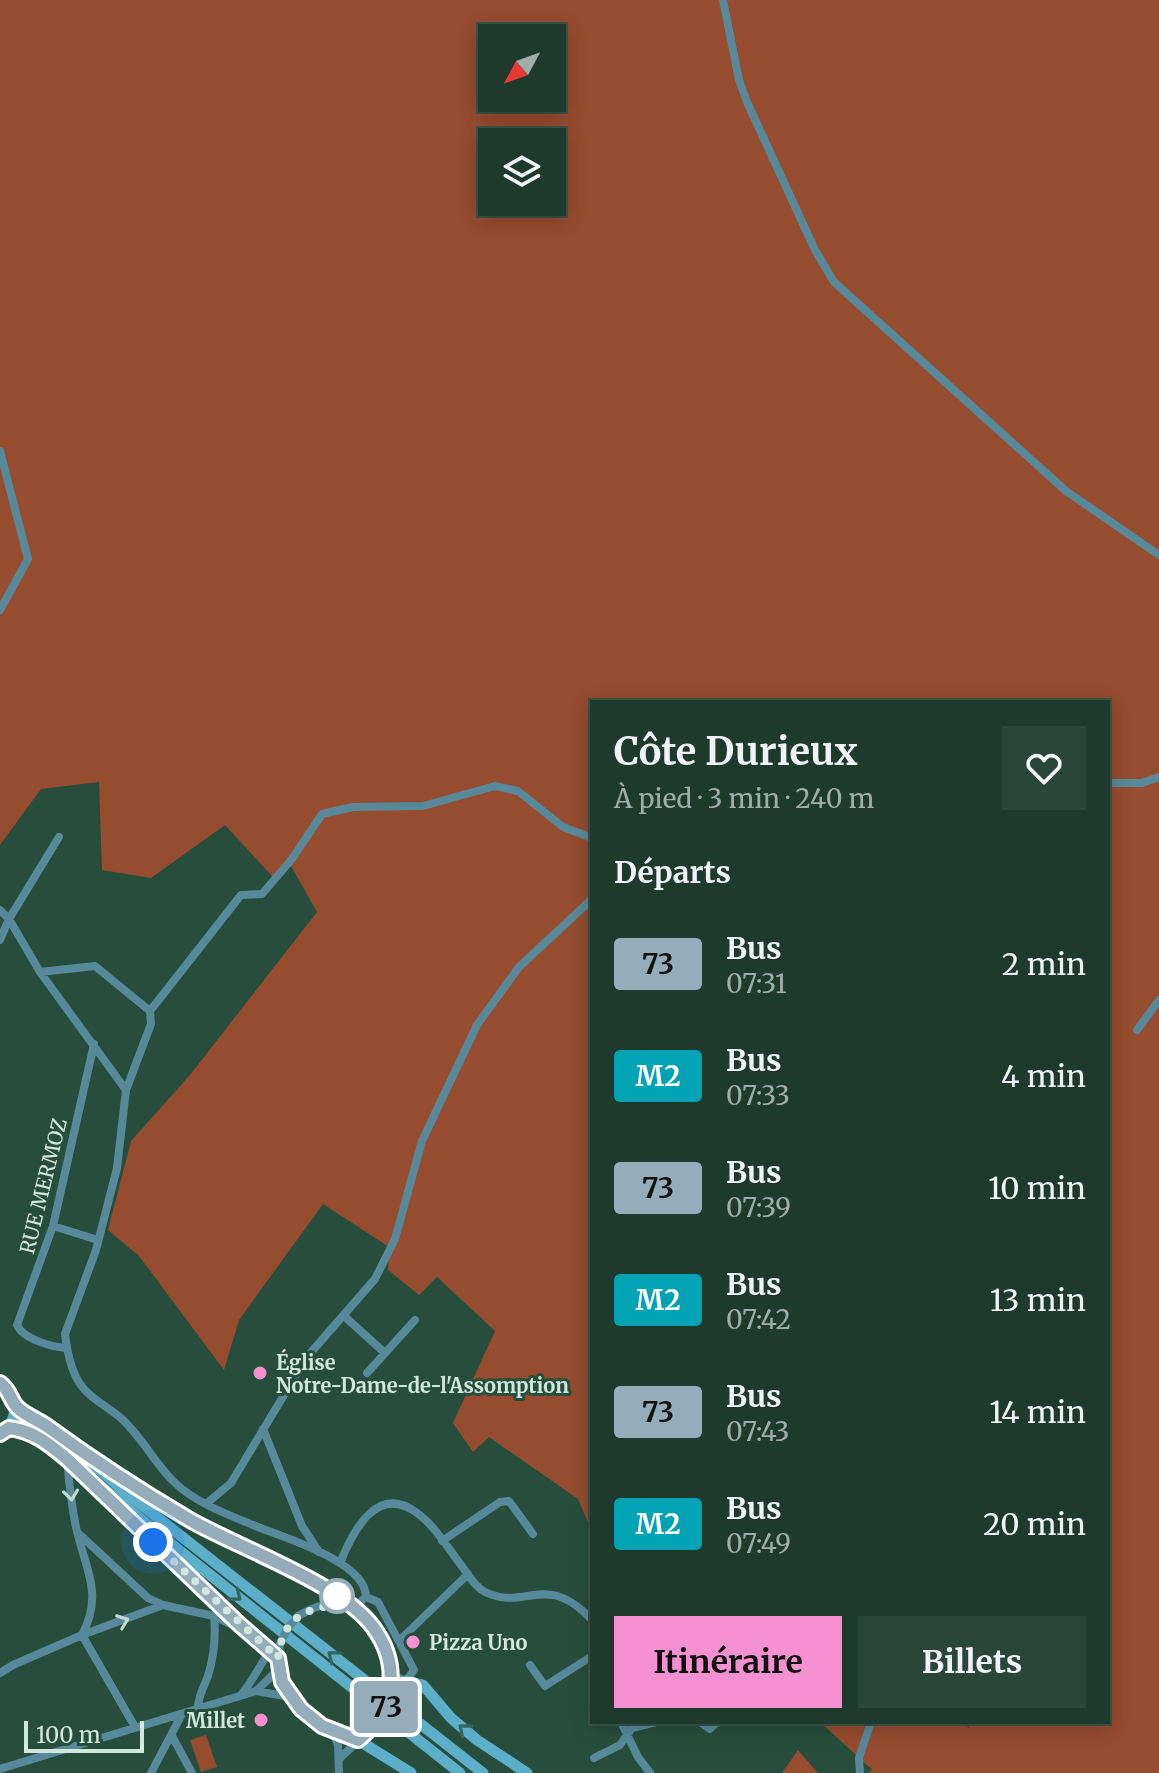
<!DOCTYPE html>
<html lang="fr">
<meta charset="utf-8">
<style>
body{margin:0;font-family:Merriweather,serif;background:#2a4539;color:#f1f3f6;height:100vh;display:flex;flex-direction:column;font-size:30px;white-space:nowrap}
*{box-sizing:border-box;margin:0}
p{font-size:26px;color:#a0adaa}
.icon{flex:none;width:44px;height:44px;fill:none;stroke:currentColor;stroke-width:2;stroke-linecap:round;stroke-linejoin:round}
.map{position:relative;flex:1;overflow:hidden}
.details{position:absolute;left:590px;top:700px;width:520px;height:1024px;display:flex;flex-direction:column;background:#1d3a2d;border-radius:0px;box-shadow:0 4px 20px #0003,0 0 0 2px #3b5449}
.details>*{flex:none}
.badge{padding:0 16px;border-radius:6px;font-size:28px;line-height:52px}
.needle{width:52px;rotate:229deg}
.controls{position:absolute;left:478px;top:24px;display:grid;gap:16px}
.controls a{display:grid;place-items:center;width:88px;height:88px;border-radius:0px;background:#1d3a2d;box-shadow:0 4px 20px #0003,0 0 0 2px #3b5449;font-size:40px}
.scale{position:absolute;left:24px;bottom:20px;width:120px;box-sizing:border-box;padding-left:8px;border:4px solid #d3e8dd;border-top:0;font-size:22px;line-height:28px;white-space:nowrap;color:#d3e8dd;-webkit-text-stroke:6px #274e3c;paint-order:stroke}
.you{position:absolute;width:40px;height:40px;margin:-20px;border:6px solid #fff;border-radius:50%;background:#1a73e8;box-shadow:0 0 0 12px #1a73e833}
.map>.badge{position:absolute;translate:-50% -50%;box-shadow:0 0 0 4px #fff}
h2{padding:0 24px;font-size:30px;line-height:72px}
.round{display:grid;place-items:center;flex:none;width:84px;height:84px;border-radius:0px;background:#2a4539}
.summary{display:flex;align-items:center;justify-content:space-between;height:136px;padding:0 24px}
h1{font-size:38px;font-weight:700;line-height:60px}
.action{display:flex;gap:16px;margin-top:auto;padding:16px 24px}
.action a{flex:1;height:92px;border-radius:0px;background:#f590d1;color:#111;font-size:32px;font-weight:700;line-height:92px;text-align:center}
.action a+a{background:#2a4539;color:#f1f3f6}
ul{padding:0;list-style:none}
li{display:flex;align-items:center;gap:24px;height:112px;padding:0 24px}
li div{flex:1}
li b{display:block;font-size:30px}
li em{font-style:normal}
li .badge{min-width:88px;font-weight:700;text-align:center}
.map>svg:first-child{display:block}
</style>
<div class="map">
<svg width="1159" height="1773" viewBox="0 0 1159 1773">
<rect width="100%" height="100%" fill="#274e3c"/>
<path fill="#964c2e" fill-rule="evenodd" d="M0 0H1159V1773H869L872 1769 862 1761 875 1722H963L969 1728 967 1722H1108V702H592V1532L578 1499 489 1437 473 1452 453 1423 495 1331 437 1277 419 1295 388 1270 389 1247 323 1204 239 1320 224 1370 139 1256 108 1230 131 1141 190 1075 317 912 291 866 272 876 225 825 151 878 102 870 99 782 41 789 0 845ZM492 38H552V98H492ZM492 142H552V202H492Z
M820 1722H867L856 1755 821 1723Z
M206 1735 217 1767 201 1772 190 1740Z
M798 1750 817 1772 818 1773H782Z"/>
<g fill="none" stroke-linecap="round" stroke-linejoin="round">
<path stroke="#58899a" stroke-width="8" d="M723 0 739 80 747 102 815 250 834 282 1066 491 1159 555
M0 451 28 559 0 610
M1108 783H1142L1159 777
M0 910 9 919 40 972 126 1090
M0 940 9 919 59 837
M40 972 95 966 150 1011
M1137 1030 1159 1000
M53 1226 98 1240
M344 1316 385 1353
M66 1348C52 1347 23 1339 17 1325L53 1226 94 1044
M367 1373 415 1320
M263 1429 302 1526 319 1552
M67 1459C69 1481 71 1504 76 1527 85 1569 104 1593 82 1635L135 1727
M206 1504 231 1483 307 1357 375 1279 395 1239 422 1141 477 1025 519 967 592 899
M78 1533 148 1598 163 1605 214 1616 248 1633
M442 1541 500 1502 509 1501 533 1534
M340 1563C353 1531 377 1483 417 1513 434 1525 448 1548 461 1565 468 1574 475 1587 485 1592 527 1612 545 1570 592 1620
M366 1597 378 1602 414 1670 406 1681 391 1674
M353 1608 366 1597C366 1561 281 1537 253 1525 226 1514 194 1502 173 1481 155 1463 142 1438 123 1420 111 1409 96 1402 85 1390 72 1377 67 1351 65 1334L96 1250 117 1168 126 1090 151 1024 150 1011 241 895 262 894 292 859 322 814 353 807 423 806 495 786 518 791 563 827 592 838
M298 1616C311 1608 331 1600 346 1604 371 1609 392 1659 390 1682
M399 1641 468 1574
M280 1644C273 1701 311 1722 358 1740
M530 1665 545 1686 592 1656
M0 1673 13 1665 82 1635 163 1605
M256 1691 291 1697
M240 1696C253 1681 259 1666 270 1651
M198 1708C198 1696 204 1687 208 1676 214 1656 216 1636 214 1616
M621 1722 638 1757 650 1773
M700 1722 710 1729 717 1722
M333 1732 338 1745 339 1773
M172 1736 192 1773
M340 1758 378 1722
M594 1758 620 1745 632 1728 656 1722
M0 1769 256 1691 280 1668
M151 1773 182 1714
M860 1773 859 1758 871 1722"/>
<path stroke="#5caec9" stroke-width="11" d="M0 1383C19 1398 20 1420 0 1434
M15 1406 71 1445 130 1496 483 1773
M9 1428 31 1433 47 1442 180 1551 460 1773
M101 1464 192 1521 336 1595 347 1604
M128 1517 278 1658
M406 1681 423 1685 451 1718 477 1740 527 1773
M358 1740 411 1773"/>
<path stroke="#58899a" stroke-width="8" d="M280 1644 287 1629 298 1616
M378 1722 386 1707 390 1682"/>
</g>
<defs><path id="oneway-chevron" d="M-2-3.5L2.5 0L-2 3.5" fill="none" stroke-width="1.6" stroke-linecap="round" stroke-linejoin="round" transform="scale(2)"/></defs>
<g stroke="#c1dad3">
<use href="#oneway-chevron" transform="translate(71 1495) rotate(83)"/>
<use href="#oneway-chevron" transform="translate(123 1621) rotate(-21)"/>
</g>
<g stroke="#34665f">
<use href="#oneway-chevron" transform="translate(236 1596) rotate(38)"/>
<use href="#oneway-chevron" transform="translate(333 1656) rotate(-142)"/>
<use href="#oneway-chevron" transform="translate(464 1729) rotate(-140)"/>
</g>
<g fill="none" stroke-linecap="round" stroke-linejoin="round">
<g stroke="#fff" stroke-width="18">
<path id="line" d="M0 1383C10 1390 10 1400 17 1407 24 1415 39 1420 48 1427 93 1460 141 1491 190 1520 239 1548 342 1584 373 1627 402 1666 394 1711 358 1740L322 1726 301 1709 282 1682 278 1658 240 1625 67 1459C48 1443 33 1431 9 1428L0 1434"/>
</g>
<use href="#line" stroke="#95acba" stroke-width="12"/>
<path stroke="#d3e8dd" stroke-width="8" stroke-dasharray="0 14.4" d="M153 1542 278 1658C283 1615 308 1607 347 1604L337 1596"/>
</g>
<g fill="#f590d1" stroke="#274e3c" stroke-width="3">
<circle cx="260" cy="1373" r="8"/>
<circle cx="413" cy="1642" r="8"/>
<circle cx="261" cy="1720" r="8"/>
</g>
<circle fill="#fff" stroke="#95acba" stroke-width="4" cx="337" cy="1596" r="16"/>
<g text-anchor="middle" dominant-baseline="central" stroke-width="6" stroke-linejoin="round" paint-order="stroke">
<g font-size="20" fill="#d3e8dd" stroke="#274e3c">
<text transform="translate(43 1186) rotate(-76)">RUE MERMOZ</text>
</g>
<g font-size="20" font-weight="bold" fill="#d3e8dd" stroke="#274e3c" text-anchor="start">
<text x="276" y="1362">Église<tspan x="276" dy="23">Notre-Dame-de-l'Assomption</tspan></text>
<text x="429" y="1642">Pizza Uno</text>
<text x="245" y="1720" text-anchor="end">Millet</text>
</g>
</g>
</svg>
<div class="controls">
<a><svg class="needle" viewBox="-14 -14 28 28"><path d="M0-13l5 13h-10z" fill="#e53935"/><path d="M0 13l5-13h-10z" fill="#a0adaa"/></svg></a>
<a><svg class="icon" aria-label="layers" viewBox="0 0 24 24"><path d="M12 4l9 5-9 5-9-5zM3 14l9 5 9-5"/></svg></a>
</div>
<div class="scale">100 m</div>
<div class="you" style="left:153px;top:1542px"></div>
<b class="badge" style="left:386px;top:1707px;background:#95acba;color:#111">73</b>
<section class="details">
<div class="summary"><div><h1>Côte Durieux</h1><p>À pied · 3 min · 240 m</p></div><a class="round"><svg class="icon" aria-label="heart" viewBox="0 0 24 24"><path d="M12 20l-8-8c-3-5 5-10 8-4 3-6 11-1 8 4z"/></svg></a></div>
<h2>Départs</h2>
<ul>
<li><span class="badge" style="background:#95acba;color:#111">73</span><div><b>Bus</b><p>07:31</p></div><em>2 min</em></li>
<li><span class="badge" style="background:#00a3b4;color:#fff">M2</span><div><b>Bus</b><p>07:33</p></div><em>4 min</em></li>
<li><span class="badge" style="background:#95acba;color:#111">73</span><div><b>Bus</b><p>07:39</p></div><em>10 min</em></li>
<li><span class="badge" style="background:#00a3b4;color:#fff">M2</span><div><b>Bus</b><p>07:42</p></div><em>13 min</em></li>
<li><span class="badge" style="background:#95acba;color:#111">73</span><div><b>Bus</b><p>07:43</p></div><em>14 min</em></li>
<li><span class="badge" style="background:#00a3b4;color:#fff">M2</span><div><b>Bus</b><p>07:49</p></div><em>20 min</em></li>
</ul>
<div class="action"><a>Itinéraire</a><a>Billets</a></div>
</section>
</div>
